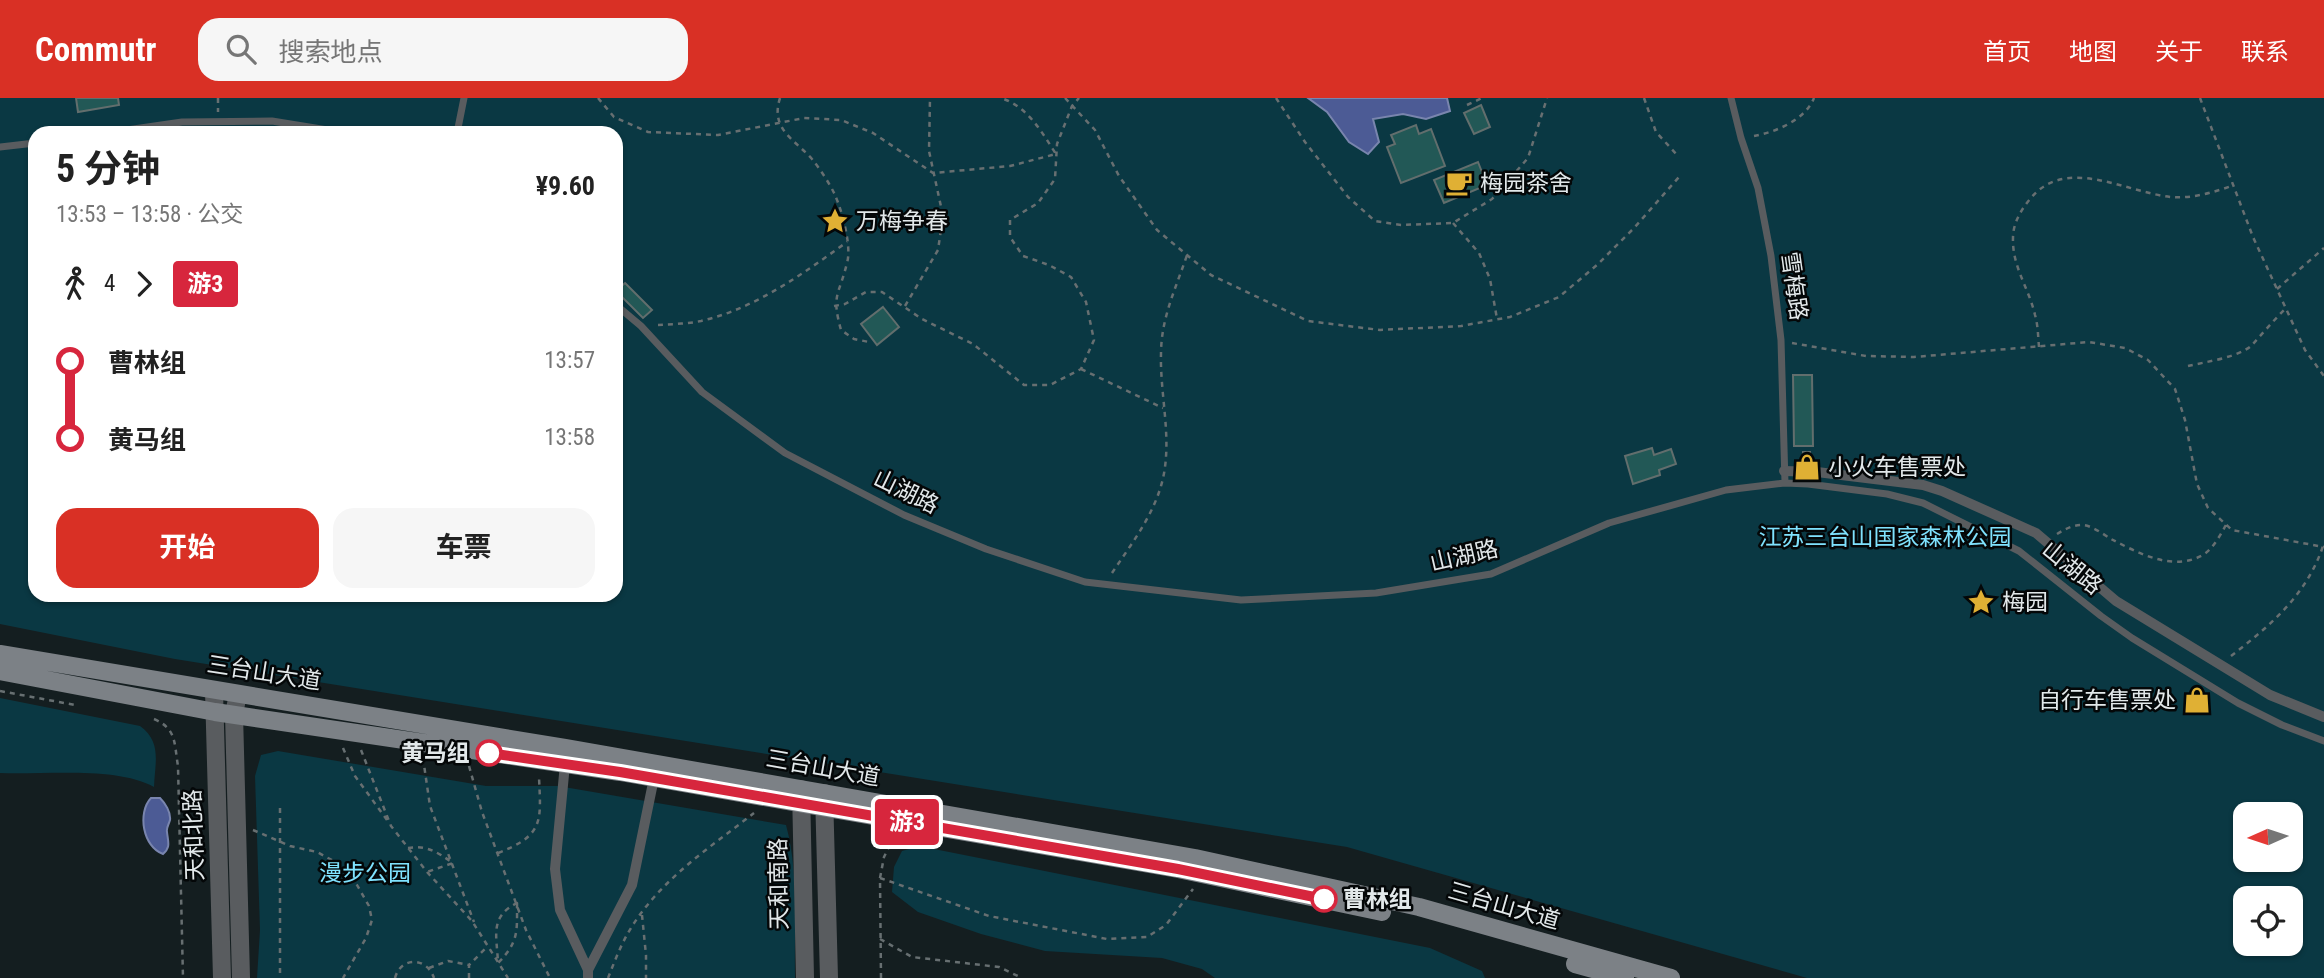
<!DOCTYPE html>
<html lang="zh">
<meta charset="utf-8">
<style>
body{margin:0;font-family:"Roboto Condensed","Noto Sans SC",sans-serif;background:#f6f6f6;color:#222;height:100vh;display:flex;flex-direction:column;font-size:26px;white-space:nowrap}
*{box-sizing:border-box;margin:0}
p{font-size:23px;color:#767676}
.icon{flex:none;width:38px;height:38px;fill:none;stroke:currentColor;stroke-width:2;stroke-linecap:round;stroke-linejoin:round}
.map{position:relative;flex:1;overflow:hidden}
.details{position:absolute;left:28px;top:28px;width:595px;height:476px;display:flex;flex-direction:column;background:#fff;border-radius:21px;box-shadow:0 2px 5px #0004}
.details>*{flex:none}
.badge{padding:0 14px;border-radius:5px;font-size:24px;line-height:46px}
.needle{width:46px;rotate:267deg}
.controls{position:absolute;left:2233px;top:704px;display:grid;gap:14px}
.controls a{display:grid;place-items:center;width:70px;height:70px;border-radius:14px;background:#fff;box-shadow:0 2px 5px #0004;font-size:35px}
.map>.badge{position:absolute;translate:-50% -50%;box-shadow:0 0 0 4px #fff}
.legs{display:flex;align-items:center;gap:10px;height:77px;padding:0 28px;font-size:23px}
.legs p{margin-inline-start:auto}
.overview{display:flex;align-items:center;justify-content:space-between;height:119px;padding:0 28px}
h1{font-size:38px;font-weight:700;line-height:52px}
.button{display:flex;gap:14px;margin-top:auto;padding:14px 28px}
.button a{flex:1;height:80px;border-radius:21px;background:#d93025;color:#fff;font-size:28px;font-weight:700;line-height:80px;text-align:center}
.button a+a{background:#f6f6f6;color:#222}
ul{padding:0 28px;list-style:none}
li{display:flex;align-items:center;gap:24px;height:77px;font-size:26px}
li i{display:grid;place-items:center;width:10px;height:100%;margin:0 9px;background:currentColor}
li i::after{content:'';width:18px;height:18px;margin:-9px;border:5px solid;border-radius:50%;background:#fff}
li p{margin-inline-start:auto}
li:first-child i{background:linear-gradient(#0000 50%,currentColor 0)}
li:last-child i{background:linear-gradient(currentColor 50%,#0000 0)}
header{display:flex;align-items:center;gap:42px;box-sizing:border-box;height:98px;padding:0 35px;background:#d93025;color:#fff}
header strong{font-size:33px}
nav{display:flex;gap:38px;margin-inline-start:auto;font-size:24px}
.search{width:490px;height:63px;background:#f6f6f6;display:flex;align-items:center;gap:18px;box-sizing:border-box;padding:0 24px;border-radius:21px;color:#767676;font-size:26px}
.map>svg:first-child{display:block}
</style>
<header>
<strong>Commutr</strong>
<div class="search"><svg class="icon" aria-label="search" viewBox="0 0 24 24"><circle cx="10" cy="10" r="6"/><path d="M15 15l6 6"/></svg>搜索地点</div>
<nav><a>首页</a><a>地图</a><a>关于</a><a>联系</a></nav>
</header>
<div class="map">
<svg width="2324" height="880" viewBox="0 0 2324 880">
<rect width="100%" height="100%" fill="#141e20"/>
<path fill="#0a3843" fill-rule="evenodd" d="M0 0H2324V880H1807L1347 749 175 561 0 526ZM35 35H616V497H35ZM2245 716H2291V761H2245ZM2245 800H2291V845H2245Z
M0 600 140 628C162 644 155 664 154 689 117 668 43 677 0 675Z
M278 653 486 688H558L786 727C799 773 794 831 795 880H257L260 832 255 678 261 657Z
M919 748 1430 850 1482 873 1485 880H1215L1202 871 1162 860 1045 853 981 836 918 814 892 794 894 769 902 753Z"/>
<path fill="#4c5b95" stroke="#7985ae" stroke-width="2" d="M1308 0H1447L1450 13 1426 21 1403 16 1373 21 1379 44 1368 56 1349 44 1327 14Z
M151 700H160C165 705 171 714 170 722 169 726 166 730 167 734 168 744 171 749 163 756 143 749 137 715 151 700Z"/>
<path fill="#225856" stroke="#626e6d" stroke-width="2" d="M76 0H118L119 7 78 14Z
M1481 7 1490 29 1474 36 1464 15Z
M1416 27 1419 36 1431 31 1445 68 1401 85 1387 49 1395 46 1391 37Z
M1478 64 1487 87 1444 105 1434 82Z
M625 185 652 212 643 220 616 193Z
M883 209 899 229 877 247 861 226Z
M1793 277H1812L1813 348H1794Z
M1652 350 1654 357 1671 351 1676 366 1659 372 1660 377 1633 386 1625 358Z
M1803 354H1810V371H1803Z
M2197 598 2203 602 2198 611 2191 607Z"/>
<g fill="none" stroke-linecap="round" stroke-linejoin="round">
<path stroke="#676f71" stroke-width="2.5" stroke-dasharray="5 5" stroke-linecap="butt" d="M218 0V14
M598 0 614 19 648 34 718 37 804 20 841 22 873 35 933 75 1010 68 1056 56C1041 33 1028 9 1001 0
M780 0C770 31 794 41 812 61 820 71 830 86 835 97 842 113 852 148 847 165 839 198 831 196 841 232L854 241 869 244
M1065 0 1095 32 1119 78 1157 132 1211 177 1308 223 1380 232 1461 228 1510 219 1559 199 1597 167 1635 129 1679 79
M1276 0 1305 44 1348 99 1375 123 1401 127 1453 125 1492 101 1528 60 1547 0
M1644 0 1656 34 1678 58
M2200 0 2253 139 2305 252 2324 278
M1467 7 1482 0
M1754 38C1776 34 1805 22 1814 0
M1453 125 1479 155 1490 181 1497 221
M2277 191 2324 150
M834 208 845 206 866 194H882L922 221 973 246 1024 287H1050L1081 271 1094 242 1086 204 1071 179 1049 167 1023 158 1010 139V122L1038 105 1055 81 1057 46 1072 8 1079 0
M905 208 938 152 943 118 929 53 930 0
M658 227C672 226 687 226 701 223 756 210 801 177 847 144
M1792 245 1866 258 1914 259 2089 244 2125 250 2148 262 2175 291 2185 322 2197 386 2208 410 2232 432 2324 449
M2039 249C2038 238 2038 227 2035 217 2029 190 2012 169 2013 140 2013 125 2021 112 2030 101 2066 57 2124 94 2171 99 2192 101 2215 94 2234 87
M2188 268C2205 264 2240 259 2252 247 2263 235 2274 222 2286 210
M1081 271 1163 310
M2057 436C2065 431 2073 427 2082 427 2091 427 2103 436 2111 441 2138 455 2173 474 2203 457 2214 450 2220 437 2226 427
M1112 475C1134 442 1160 409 1165 369 1170 332 1160 293 1161 256 1161 220 1176 190 1187 157
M2231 558C2271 527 2308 496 2324 445
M0 593 75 607
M154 621C177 631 174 645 178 668L183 880
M343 650 355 678 387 722
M361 652 391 728 427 774 472 823 508 880
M423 660 430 708 474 824
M469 668 482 714 526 832 550 880
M280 710V880
M253 732 290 748 317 754 339 766 357 787 369 808 372 822 366 840 343 880
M408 750C427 747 437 754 453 765L427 774
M498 755C544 737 541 724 539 679
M880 780 989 818 1107 841 1147 839 1166 827 1193 791
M517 805C517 833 519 844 498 865 497 838 489 819 517 805Z
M642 817 646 857V880
M880 841 912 859 999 869 1022 880
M429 870 448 863 469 867
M395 880C401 858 427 859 434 880
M469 880V867L487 849
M608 880C614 865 620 849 628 835 658 783 708 751 754 715
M881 880 880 780 884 759 894 739"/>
<path stroke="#595c5f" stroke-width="7" d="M1731 0 1741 40 1758 90 1771 158 1781 242 1785 385
M106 35 182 24 272 23 346 35
M457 35 464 0
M0 49 35 45
M616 207 641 228 702 294 785 355 904 417 986 451 1085 484 1241 502 1376 495 1491 476 1609 425 1726 392 1785 385 1808 386 1887 396 1923 405 2019 453 2101 518 2132 540 2238 605 2282 627 2324 643"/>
<path stroke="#595c5f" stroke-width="10" d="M1784 373 1817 374 1923 387 1942 393 2036 435 2116 503 2270 597 2324 619
M565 666 555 771 560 812 588 872V880
M588 872 632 787 654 680"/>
<path stroke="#595c5f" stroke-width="18" d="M214 593 222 880
M238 596 234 616 241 880
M801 691 805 880
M824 695 829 880"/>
<path stroke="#7c8186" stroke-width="18" d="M0 556 565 650 1195 760 1419 809 1671 880
M0 573 215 614 620 674 1178 771 1382 814
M1575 866 1625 880"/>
</g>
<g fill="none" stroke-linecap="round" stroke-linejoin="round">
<g stroke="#fff" stroke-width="16">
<path id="line-1" d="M489 655 620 674 1178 771 1324 801"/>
</g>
<use href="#line-1" stroke="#d7263d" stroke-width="10"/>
</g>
<defs>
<g id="cafe-bare" transform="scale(2.1)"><path d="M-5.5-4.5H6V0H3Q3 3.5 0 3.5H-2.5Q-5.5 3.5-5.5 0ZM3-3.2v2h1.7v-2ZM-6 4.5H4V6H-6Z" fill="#e0b034" stroke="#040708" stroke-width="2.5" paint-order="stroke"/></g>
<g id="sight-bare" transform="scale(2.1)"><path d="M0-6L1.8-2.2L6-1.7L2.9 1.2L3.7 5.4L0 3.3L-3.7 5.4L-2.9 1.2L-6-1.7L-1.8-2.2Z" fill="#e0b034" stroke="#040708" stroke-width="2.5" paint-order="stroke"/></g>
<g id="shop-bare" transform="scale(2.1)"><path d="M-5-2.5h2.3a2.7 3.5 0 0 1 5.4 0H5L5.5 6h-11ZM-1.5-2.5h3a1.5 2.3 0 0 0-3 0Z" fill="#e0b034" stroke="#040708" stroke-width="2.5" paint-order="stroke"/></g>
</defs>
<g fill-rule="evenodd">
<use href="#cafe-bare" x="1459" y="85"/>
<use href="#sight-bare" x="835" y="123"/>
<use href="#shop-bare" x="1807" y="369"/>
<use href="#sight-bare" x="1981" y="504"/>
<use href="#shop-bare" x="2197" y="602"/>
</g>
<g fill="#fff" stroke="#d7263d" stroke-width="3.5">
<circle cx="489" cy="655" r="12"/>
<circle cx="1324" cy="801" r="12"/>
</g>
<g text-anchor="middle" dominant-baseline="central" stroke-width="5" stroke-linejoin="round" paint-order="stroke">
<g font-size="23" fill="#e2e8ea" stroke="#040708" text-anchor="start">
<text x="1480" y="85">梅园茶舍</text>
<text x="856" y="123">万梅争春</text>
<text x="1828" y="369">小火车售票处</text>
<text x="2002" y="504">梅园</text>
<text x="2176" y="602" text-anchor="end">自行车售票处</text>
</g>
<g font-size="23" fill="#e2e8ea" stroke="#040708">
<text transform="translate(1794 188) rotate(82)">雪梅路</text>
<text transform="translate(906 394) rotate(26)">山湖路</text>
<text transform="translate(1464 458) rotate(-13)">山湖路</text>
<text transform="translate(2072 470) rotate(39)">山湖路</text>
<text transform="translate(264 575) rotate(9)">三台山大道</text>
<text transform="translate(823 670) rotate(10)">三台山大道</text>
<text transform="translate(194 737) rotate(-92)">天和北路</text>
<text transform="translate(779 786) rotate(-91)">天和南路</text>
<text transform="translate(1504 808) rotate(16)">三台山大道</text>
</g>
<g font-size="23" fill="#7fe2fe" stroke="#040708">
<text x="1885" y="439">江苏三台山国家森林公园</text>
<text x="365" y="775">漫步公园</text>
</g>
<g font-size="23" font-weight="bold" fill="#e2e8ea" stroke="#040708" text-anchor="end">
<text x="470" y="655">黄马组</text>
<text x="1343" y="801" text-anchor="start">曹林组</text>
</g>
</g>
</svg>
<div class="controls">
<a><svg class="needle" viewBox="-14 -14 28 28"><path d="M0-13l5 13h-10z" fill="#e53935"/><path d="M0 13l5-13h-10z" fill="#767676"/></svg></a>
<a><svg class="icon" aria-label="locate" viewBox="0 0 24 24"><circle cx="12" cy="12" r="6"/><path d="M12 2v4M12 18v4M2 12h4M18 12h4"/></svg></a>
</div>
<b class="badge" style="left:907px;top:724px;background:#d7263d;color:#fff">游3</b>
<section class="details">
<div class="overview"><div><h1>5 分钟</h1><p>13:53 – 13:58 · 公交</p></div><b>¥9.60</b></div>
<div class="legs"><svg class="icon" aria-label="walk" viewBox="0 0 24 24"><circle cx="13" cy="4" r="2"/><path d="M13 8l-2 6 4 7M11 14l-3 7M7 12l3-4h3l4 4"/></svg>4<svg class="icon" aria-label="forward" viewBox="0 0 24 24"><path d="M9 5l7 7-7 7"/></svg><b class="badge" style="background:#d7263d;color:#fff">游3</b></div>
<ul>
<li><i style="color:#d7263d"></i><b>曹林组</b><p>13:57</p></li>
<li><i style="color:#d7263d"></i><b>黄马组</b><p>13:58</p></li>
</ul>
<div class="button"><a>开始</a><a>车票</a></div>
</section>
</div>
